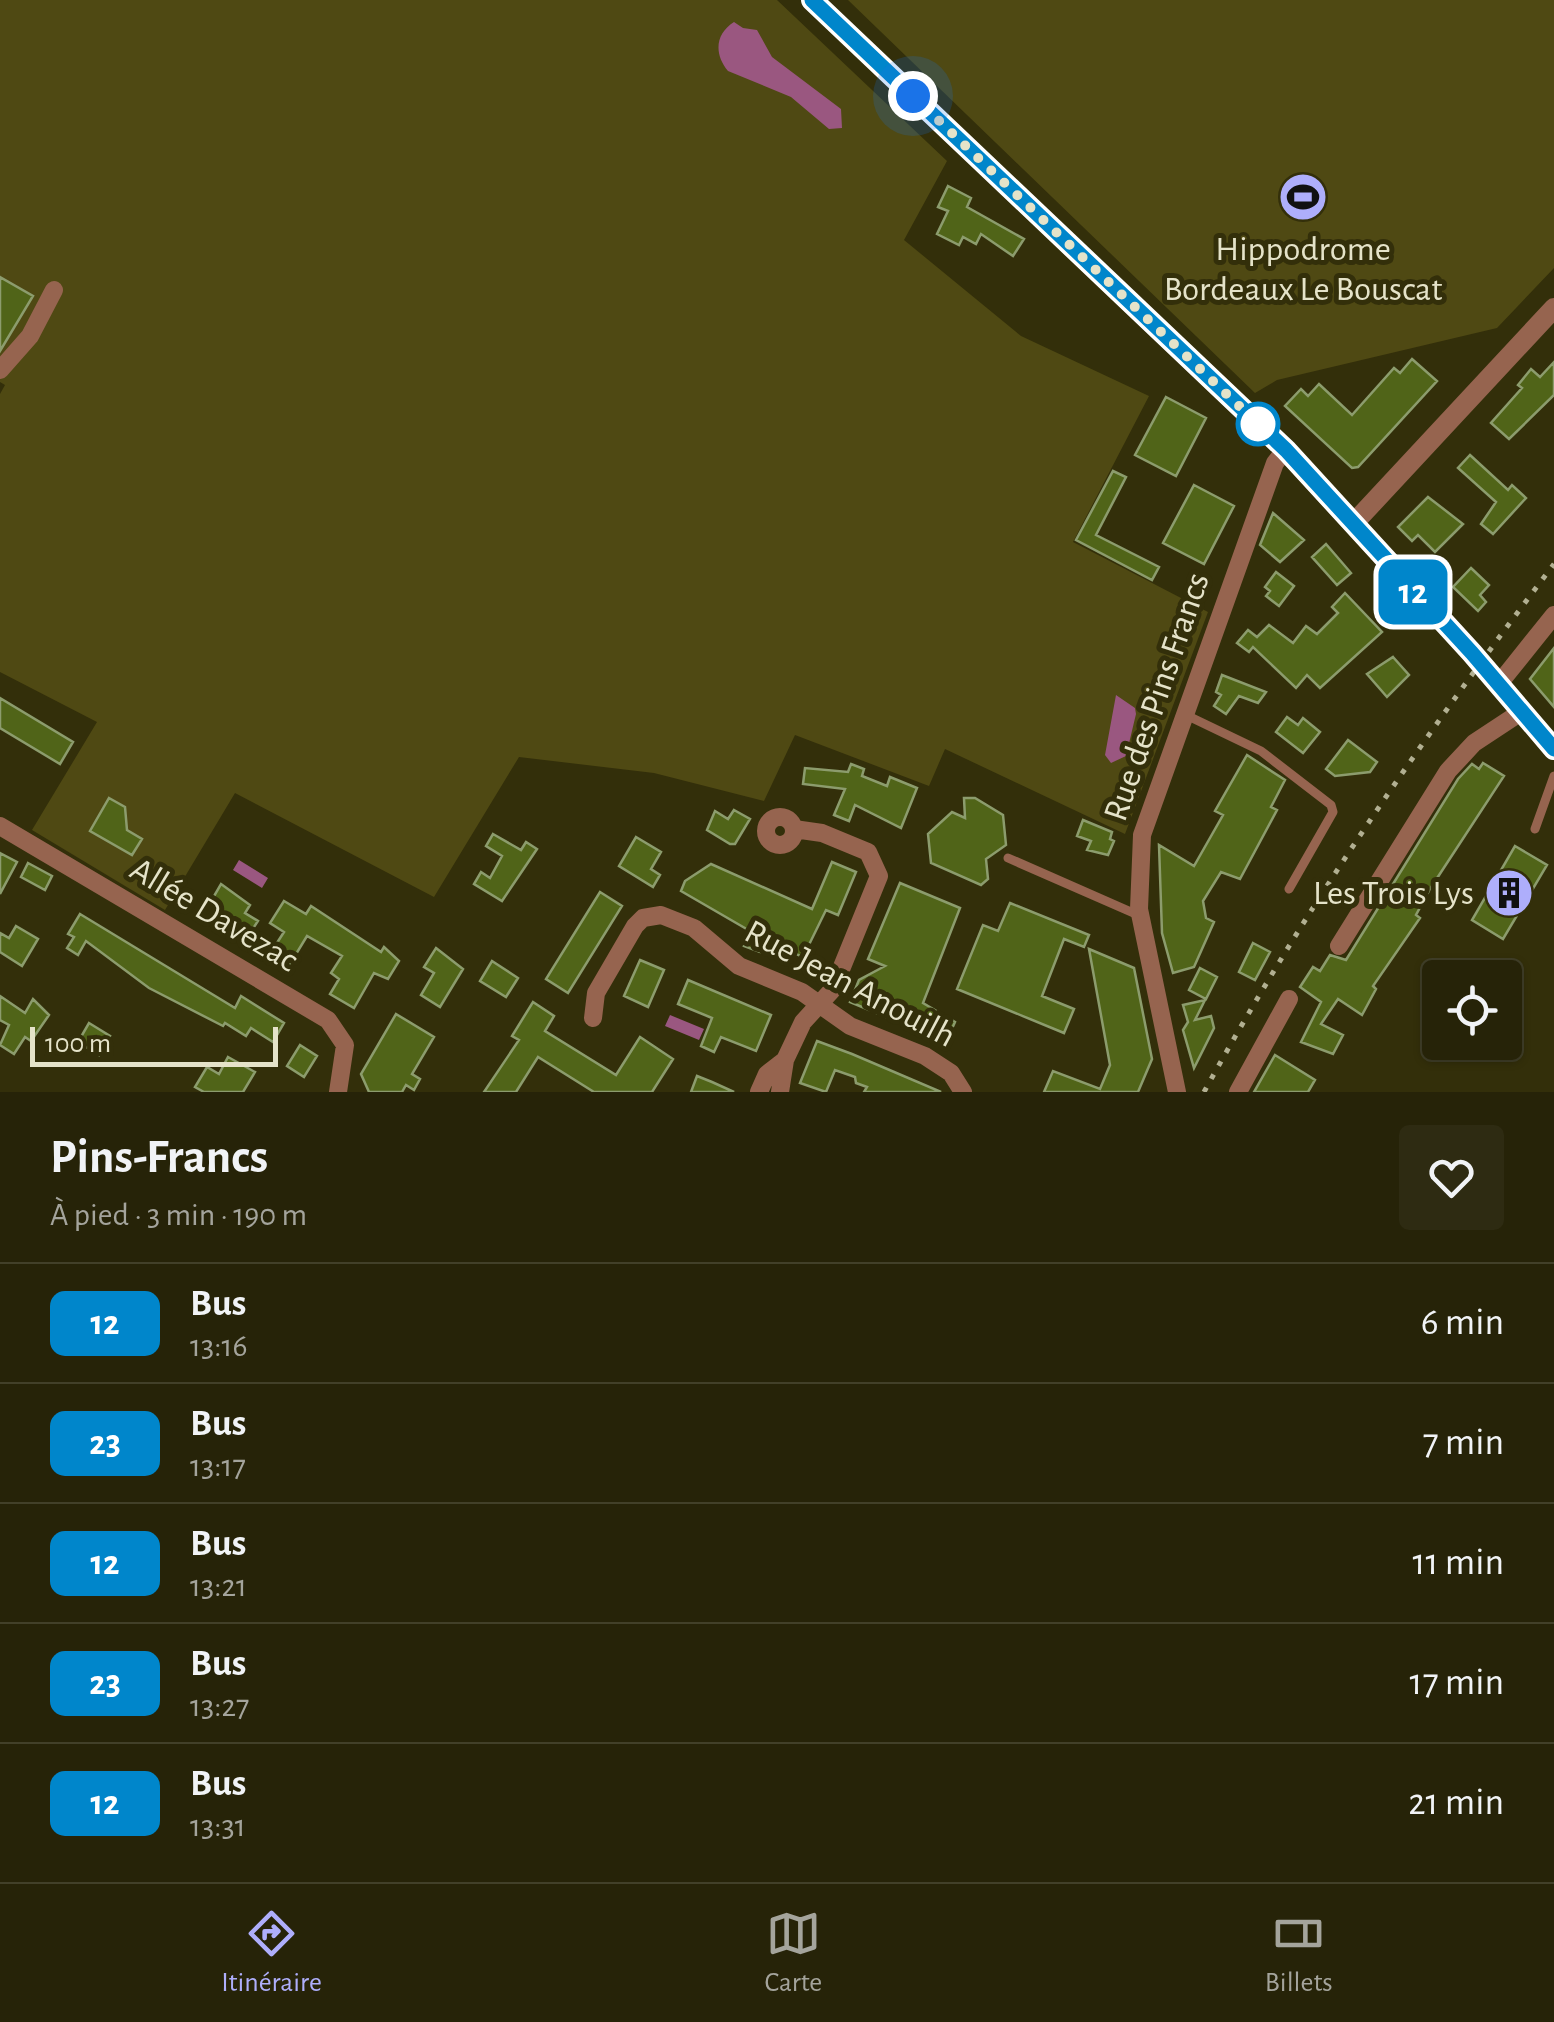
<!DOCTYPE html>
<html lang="fr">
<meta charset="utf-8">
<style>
body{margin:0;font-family:"Alegreya Sans",sans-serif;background:#2e2b12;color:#f1f3f6;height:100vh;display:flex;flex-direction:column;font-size:38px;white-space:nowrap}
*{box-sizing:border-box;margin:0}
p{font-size:32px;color:#a4a49c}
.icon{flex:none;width:55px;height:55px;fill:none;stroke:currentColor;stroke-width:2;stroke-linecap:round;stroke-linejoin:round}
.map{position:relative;height:1092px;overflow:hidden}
.details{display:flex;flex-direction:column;background:#262308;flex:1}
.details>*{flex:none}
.badge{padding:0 20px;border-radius:15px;font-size:35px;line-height:65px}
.tools{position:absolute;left:1422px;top:960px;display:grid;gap:20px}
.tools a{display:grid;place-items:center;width:100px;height:100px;border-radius:10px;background:#262308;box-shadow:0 2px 8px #0004,0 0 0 2px #424029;font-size:50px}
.scale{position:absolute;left:30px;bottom:25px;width:248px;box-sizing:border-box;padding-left:10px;border:5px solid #e5e3c9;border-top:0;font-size:28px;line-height:35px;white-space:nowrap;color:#e5e3c9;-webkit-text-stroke:8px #332f0a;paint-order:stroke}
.you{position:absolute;width:50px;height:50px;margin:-25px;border:8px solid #fff;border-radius:50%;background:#1a73e8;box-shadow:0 0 0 15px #1a73e833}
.map>.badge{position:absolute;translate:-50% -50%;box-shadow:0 0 0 5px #fff}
.round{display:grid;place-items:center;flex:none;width:105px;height:105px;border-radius:10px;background:#2e2b12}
.headline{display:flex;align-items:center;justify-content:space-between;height:170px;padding:0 50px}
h1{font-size:48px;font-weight:700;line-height:75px}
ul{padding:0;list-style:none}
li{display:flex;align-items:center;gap:30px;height:120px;padding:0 50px;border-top:2px solid #424029}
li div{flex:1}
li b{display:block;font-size:38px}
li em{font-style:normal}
li .badge{min-width:110px;font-weight:700;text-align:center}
.tab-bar{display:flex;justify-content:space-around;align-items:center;height:140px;border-top:2px solid #424029;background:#262308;font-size:28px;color:#a4a49c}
.tab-bar a{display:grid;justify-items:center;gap:5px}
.tab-bar .selected{color:#aeaefb}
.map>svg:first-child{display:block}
</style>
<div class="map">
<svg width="1554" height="1092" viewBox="0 0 1554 1092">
<rect width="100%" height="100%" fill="#332f0a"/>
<path fill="#4f4913" d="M0 0H777L947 161 904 240 1021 336 1149 396 1073 542 1208 612 1125 834 945 749 929 786 795 735 764 801 654 773 519 757 434 897 235 793 165 910 32 830 97 722 0 672V394L5 385 0 382Z
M848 0H1554V268L1497 328 1277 380 1255 393Z"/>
<path fill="#9a5780" d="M734 22 743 28 757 30 772 57 841 109 842 128 829 129 791 97 728 71C714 54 715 34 734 22Z
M1116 695 1135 708 1136 714 1126 756 1111 763 1105 755Z
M239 860 268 878 262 888 233 870Z
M670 1015 704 1029 699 1040 665 1026Z"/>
<path fill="#506418" stroke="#8c9c6d" stroke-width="2.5" d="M948 186 971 198 967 207 1024 239 1013 256 981 234 976 244 963 237 959 245 937 234 948 211 938 207Z
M0 277 33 296 0 351Z
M1412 359 1437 381 1358 467 1352 468 1285 406 1301 389 1308 396 1319 384 1352 415 1394 368 1400 373Z
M1554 362V395L1509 439 1491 423 1522 388 1518 385 1531 369 1540 377Z
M1166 397 1206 418 1176 476 1135 455Z
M1470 455 1508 490 1512 485 1526 498 1493 534 1481 524 1496 502 1458 468Z
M1113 471 1126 477 1096 535 1159 567 1152 580 1076 540Z
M1194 485 1234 506 1204 564 1163 543Z
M1428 497 1463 524 1435 552 1418 535 1412 541 1398 527Z
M1273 513 1304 540 1280 562 1260 545Z
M1326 544 1351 573 1337 585 1312 557Z
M1471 568 1489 585 1480 595 1486 602 1478 611 1453 587Z
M1276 572 1294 586 1279 606 1266 596 1270 591 1265 587Z
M1345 593 1382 632 1320 688 1307 675 1296 688 1253 647 1249 652 1237 643 1248 630 1257 637 1269 625 1293 643 1306 626 1317 634 1338 613 1332 607Z
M1554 648V707L1530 679Z
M1393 657 1409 675 1387 697 1367 674Z
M1222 675 1266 692 1258 703 1239 696 1226 714 1214 706 1221 695 1216 692Z
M0 698 73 742 60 764 0 728Z
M1287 717 1298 725 1303 718 1320 732 1303 753 1276 732Z
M1348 740 1377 762 1370 772 1335 776 1326 769Z
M1247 755 1285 780 1271 807 1277 810 1240 879 1221 872 1203 901 1206 918 1214 922 1194 967 1173 973 1162 933 1159 845 1194 866 1223 815 1215 811Z
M1483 763 1504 776 1430 889 1416 915 1420 918 1373 986 1376 989 1362 1015 1338 999 1321 1024 1343 1035 1333 1054 1301 1042 1321 1002 1300 987 1313 967 1320 971 1330 955 1346 960 1458 779 1472 764 1479 769Z
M851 764 864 769 862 776 887 786 890 777 917 788 901 828 855 805 849 821 834 815 845 789 803 784 805 768 848 772Z
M109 798 125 807 127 830 142 839 132 855 90 831Z
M964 798H975L1003 815 1006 845 986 859 988 879 981 885 931 863 928 834 952 812 965 818Z
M734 810 750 819 735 844H730L707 830 715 811 728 819Z
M1083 820 1112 832 1110 839 1114 841 1108 855 1087 850 1091 841 1077 836Z
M493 834 521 850 526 842 537 849 502 901 474 884 481 872 490 878 502 856 486 846Z
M636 837 661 852 651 869 660 875 653 887 619 866Z
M1515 846 1547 865 1503 939 1472 920Z
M0 853 17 862 0 894Z
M832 862 856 872 838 915 826 910 803 957 765 941 760 952 744 946 750 931 681 891 685 881 711 864 812 909Z
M28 863 52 876 45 890 21 877Z
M900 883 960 908 923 1003 955 1022 946 1042 850 1002 859 980 885 966 868 959Z
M221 884 250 905 245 913 258 921 246 939 210 920 217 907 210 903Z
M600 892 622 906 568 993 546 979Z
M284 901 306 914 311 906 381 952 384 947 399 961 388 979 374 973 354 1008 330 994 339 979 331 973 342 956 307 936 290 964 271 952 284 932 270 923Z
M1010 903 1089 935 1084 947 1064 939 1042 996 1074 1009 1064 1033 957 989 983 925 998 931Z
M80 914 235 1008 241 996 284 1023 273 1042 251 1028 246 1036 225 1023 223 1026 149 988 86 941 78 955 67 948 74 937 68 934Z
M16 926 38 939 22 966 0 952V933L9 938Z
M1253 943 1270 952 1255 980 1239 972Z
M436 948 463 969 440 1007 421 995 434 973 424 967Z
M1089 949 1134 968 1152 1059 1138 1092H1044L1053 1071 1100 1089 1110 1065Z
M640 960 664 970 648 1007 624 996Z
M492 961 518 978 506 997 480 981Z
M1200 968 1217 977 1206 999 1189 990Z
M688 980 771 1015 756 1051 721 1037 714 1052 701 1046 712 1018 678 1004Z
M0 996 25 1013 33 999 49 1015 31 1041 25 1037 14 1054 0 1045 9 1025 0 1020Z
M1205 1000 1195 1020 1211 1016 1214 1028 1194 1068 1183 1030 1188 1022 1183 1005Z
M533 1002 554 1016 545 1031 616 1075 640 1037 673 1059 652 1092H594L538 1057 516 1092H484L519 1040 512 1036Z
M396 1014 434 1037 412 1074 420 1079 414 1090 406 1085 402 1092H369L361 1074Z
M89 1023 110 1036 99 1055 78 1042Z
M817 1041 852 1054 941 1092H864L867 1087 856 1083 855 1077 835 1070 826 1092 800 1083Z
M300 1045 317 1056 304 1077 287 1066Z
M1275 1055 1315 1080 1308 1092H1254Z
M228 1057 255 1072 243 1092H204L195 1087 207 1067 219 1074Z
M697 1076 712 1082 734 1092H691Z"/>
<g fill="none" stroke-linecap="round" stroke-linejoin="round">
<path stroke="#96644f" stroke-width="9" d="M1186 715 1261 751 1331 805 1333 812 1289 889
M1535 829 1554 776
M1008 858 1138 915"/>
<path stroke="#96644f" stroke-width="18" d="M0 370 30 336 54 290
M1498 685 1554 615
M766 831a14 14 0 1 1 28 0a14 14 0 1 1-28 0Z
M0 826 328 1020 345 1045 338 1092
M1339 946 1448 771 1474 743 1521 712
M593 1018 596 993 635 926 643 918 661 915 694 928 739 966 802 992 850 1026 925 1056 951 1073 963 1092
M759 1092 767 1074 785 1060
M780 1092 785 1060 803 1022 833 989 879 876 868 852 822 833 794 829
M1177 1092 1139 909 1142 835 1275 463 1285 450
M1238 1092 1289 999"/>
<path stroke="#96644f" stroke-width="20" d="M812 0 1285 450 1472 653 1554 749
M1354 523 1554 308"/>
<path stroke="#b2b092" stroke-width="5" stroke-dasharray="5 10" stroke-linecap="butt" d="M1204 1092C1306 906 1426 733 1554 564"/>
</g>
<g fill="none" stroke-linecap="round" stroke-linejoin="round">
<g stroke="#fff" stroke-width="22">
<path id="line" d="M812 0 1286 450 1472 653 1554 749"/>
</g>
<use href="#line" stroke="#0086cb" stroke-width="15"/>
<path stroke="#e5e3c9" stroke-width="10" stroke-dasharray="0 18" d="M913 96 1258 424"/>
</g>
<defs>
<g id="stadium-disc" transform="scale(2.5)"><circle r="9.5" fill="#aeaefb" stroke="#332f0a"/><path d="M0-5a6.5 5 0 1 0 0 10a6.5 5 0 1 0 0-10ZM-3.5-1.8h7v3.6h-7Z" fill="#111"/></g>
<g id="building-disc" transform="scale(2.5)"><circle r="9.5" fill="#aeaefb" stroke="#332f0a"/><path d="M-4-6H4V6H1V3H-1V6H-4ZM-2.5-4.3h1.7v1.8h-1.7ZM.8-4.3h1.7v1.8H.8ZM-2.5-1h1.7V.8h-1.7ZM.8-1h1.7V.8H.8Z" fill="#111"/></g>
</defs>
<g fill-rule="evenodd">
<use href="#stadium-disc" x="1303" y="197"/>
<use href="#building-disc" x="1509" y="893"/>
</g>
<circle fill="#fff" stroke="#0086cb" stroke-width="5" cx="1258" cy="424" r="20"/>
<g text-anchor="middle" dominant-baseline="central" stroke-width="10" stroke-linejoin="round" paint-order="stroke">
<g font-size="35" fill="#e5e3c9" stroke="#332f0a">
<text x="1303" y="249">Hippodrome<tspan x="1303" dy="40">Bordeaux Le Bouscat</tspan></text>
<text x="1474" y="893" text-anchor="end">Les Trois Lys</text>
</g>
<g font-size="35" fill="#e5e3c9" stroke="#332f0a">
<text transform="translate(1157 697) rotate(-71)">Rue des Pins Francs</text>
<text transform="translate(214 915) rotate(31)">Allée Davezac</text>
<text transform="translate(850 984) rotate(28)">Rue Jean Anouilh</text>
</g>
</g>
</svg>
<div class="tools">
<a><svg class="icon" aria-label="locate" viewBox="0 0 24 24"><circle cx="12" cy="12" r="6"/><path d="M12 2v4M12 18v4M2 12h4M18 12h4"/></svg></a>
</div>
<div class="scale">100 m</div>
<div class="you" style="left:913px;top:96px"></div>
<b class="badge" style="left:1413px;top:592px;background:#0086cb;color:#fff">12</b>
</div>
<section class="details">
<div class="headline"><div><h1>Pins-Francs</h1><p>À pied · 3 min · 190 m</p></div><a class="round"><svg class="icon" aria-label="heart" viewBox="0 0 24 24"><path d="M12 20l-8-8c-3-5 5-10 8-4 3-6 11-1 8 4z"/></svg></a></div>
<ul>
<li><span class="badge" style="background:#0086cb;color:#fff">12</span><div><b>Bus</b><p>13:16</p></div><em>6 min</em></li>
<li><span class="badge" style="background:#0086cb;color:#fff">23</span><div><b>Bus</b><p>13:17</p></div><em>7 min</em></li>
<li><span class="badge" style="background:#0086cb;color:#fff">12</span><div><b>Bus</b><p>13:21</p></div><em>11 min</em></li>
<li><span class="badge" style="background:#0086cb;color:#fff">23</span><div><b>Bus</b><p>13:27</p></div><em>17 min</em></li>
<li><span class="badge" style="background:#0086cb;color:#fff">12</span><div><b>Bus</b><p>13:31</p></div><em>21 min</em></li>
</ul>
</section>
<nav class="tab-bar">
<a class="selected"><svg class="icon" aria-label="directions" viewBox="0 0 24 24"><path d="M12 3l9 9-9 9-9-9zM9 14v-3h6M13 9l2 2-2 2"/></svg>Itinéraire</a>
<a><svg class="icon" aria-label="map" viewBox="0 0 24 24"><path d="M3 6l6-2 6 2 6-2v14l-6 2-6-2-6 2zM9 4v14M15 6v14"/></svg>Carte</a>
<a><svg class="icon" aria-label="tickets" viewBox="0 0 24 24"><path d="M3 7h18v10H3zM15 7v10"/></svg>Billets</a>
</nav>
